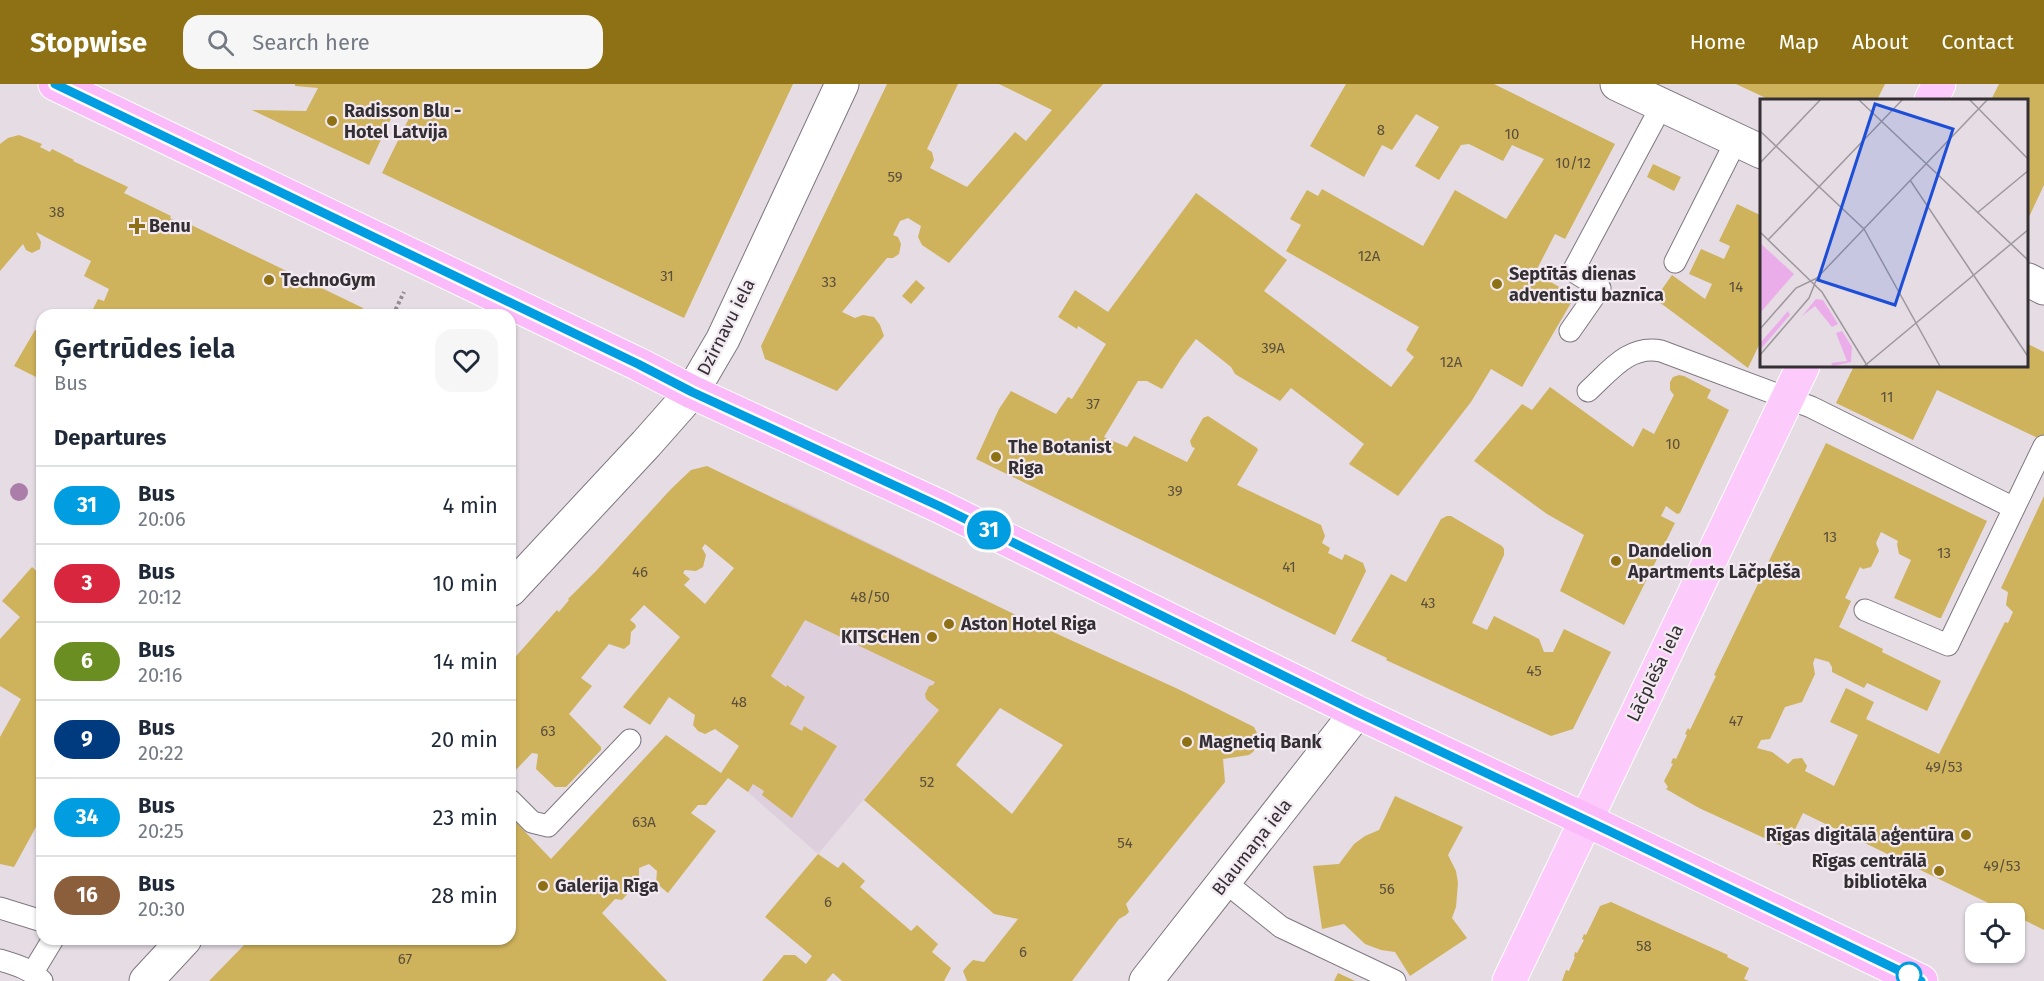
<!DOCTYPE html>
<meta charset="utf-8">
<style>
body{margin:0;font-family:"Fira Sans",sans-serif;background:#f6f6f7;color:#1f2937;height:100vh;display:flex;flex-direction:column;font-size:22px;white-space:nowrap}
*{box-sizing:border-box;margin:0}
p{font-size:20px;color:#747a83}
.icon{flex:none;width:33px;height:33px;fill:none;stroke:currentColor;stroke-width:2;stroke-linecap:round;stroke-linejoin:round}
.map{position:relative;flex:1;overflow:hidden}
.side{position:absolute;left:36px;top:225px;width:480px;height:636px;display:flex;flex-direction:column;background:#fff;border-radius:18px;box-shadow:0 2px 4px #0004}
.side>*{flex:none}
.badge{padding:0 12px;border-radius:20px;font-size:21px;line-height:39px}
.tools{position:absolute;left:1965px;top:819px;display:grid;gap:12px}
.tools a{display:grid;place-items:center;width:60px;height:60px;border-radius:12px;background:#fff;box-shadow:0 2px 4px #0004;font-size:30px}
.map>.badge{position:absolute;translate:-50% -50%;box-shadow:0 0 0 3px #fff}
h2{padding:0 18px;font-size:22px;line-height:54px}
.round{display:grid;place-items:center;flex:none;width:63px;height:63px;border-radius:18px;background:#f6f6f7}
.head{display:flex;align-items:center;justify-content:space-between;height:102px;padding:0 18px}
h1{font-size:28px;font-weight:600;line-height:45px}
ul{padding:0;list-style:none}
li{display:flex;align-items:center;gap:18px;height:78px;padding:0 18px;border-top:2px solid #e0e1e3}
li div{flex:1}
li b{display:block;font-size:22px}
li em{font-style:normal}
li .badge{min-width:66px;font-weight:700;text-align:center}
header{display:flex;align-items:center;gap:36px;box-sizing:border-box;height:84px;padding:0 30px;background:#8d7114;color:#fff}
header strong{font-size:28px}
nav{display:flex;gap:33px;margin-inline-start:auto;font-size:21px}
.search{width:420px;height:54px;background:#f6f6f7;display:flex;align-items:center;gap:15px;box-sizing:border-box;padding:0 21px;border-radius:18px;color:#747a83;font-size:22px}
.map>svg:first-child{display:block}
</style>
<header>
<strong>Stopwise</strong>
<div class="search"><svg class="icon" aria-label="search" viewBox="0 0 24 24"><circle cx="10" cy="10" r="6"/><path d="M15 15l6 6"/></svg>Search here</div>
<nav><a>Home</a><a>Map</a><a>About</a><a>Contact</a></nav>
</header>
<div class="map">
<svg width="2044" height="897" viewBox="0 0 2044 897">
<rect width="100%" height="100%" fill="#e5dce4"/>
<path fill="#decfdd" d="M786 418 1018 532 818 770 748 708 805 613 788 601 786 603 696 533 732 486 734 487Z"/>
<path fill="#cfb25c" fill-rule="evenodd" d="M295 0H793L684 234 382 89 412 28 397 22 369 81 252 26 306 27 318 4 295 2Z
M887 0H958L927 65 932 68 934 76 930 84 967 103 1015 48 1026 57 1052 26 999 0H1103L949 179 922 161 918 153 921 142 908 134 900 137 893 151 898 153 901 160 899 170 893 174H887L842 228 855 234 863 231 874 233 880 241 884 252 837 307 765 275 761 262Z
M1346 0H1494L1615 60 1565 155 1555 150 1535 189 1575 212 1522 303 1491 285 1471 318 1398 412 1349 380 1364 360 1291 304 1280 317 1235 290 1231 283 1196 255 1181 275 1162 305 1147 297H1138L1104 353 1127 363 1134 352 1187 378 1195 364 1192 363 1190 357 1203 334 1208 332 1257 364 1258 366 1237 401 1321 441 1325 452 1322 459 1330 464 1328 469 1342 476 1345 470 1363 479 1366 487 1335 551 976 375 999 325 1011 307 1056 330 1068 313 1072 315 1106 260 1078 242 1077 245 1058 233 1075 206 1108 228 1196 109 1287 176 1264 207 1391 303 1414 273 1406 266 1419 243 1286 167 1301 141 1290 135 1307 106 1318 112 1322 105 1423 162 1455 106 1506 135 1544 75 1512 61 1503 77 1469 60 1461 61 1439 96 1415 82 1439 43 1416 30 1392 66 1382 61 1364 93 1310 62Z
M1736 0H1885L1877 16H1770Z
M1999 0H2044V101L2028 135V16H1991Z
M19 51 42 60 40 63 50 68 52 65 74 76 73 77 128 103 124 109 171 132 170 134 174 136 172 138 182 142 187 139 363 224 360 231H90L98 215 104 217 109 205 84 192 91 177 36 148 41 158 40 165 32 169 26 166 23 160 0 187V60L8 54Z
M1653 80 1681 93 1674 107 1647 93Z
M1737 120 1762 132V255L1748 284 1655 215 1672 191 1705 215 1712 200 1689 190 1701 165 1724 175 1730 162 1719 157Z
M916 196 925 204 911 220 902 212Z
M35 246 42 250V296L14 282Z
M2028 260 2044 268V357L1937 306 1913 356 1836 319 1854 282H2028Z
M1679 291 1684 292 1711 306 1707 314 1729 326 1680 429 1677 430 1666 422 1661 432 1675 439 1624 541 1560 507 1584 451 1547 430 1474 377 1522 320 1532 326 1550 303 1633 363 1643 344 1654 350 1674 311 1670 306V298L1673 293Z
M1826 359 1987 437 1941 534H1939L1894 514 1911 476 1899 470 1897 460 1898 457 1881 448 1876 459 1879 467 1871 483 1863 485 1860 483 1845 514 1851 517 1839 543 1883 565 1882 568 1941 597 1927 627 1867 599 1864 604 1832 588V583L1829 578 1815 574 1813 579 1815 590 1802 618 1785 623 1770 655 1761 656 1757 664 1772 668 1788 680 1793 675 1802 674 1807 682 1805 687 1834 702 1858 651 1830 638 1846 604 1874 618 1866 635 1939 670 2005 538 2008 539 2013 528 2006 521 2008 508 2001 504 2044 412V846L2014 831V830H2011L1803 729 1787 762 1784 763 1699 724 1666 705 1668 703 1664 697 1673 680 1671 679 1673 674 1676 675 1687 651 1685 650 1688 644 1690 646 1716 592 1714 591Z
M707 382 1018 532 1178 605 1254 643 1258 651V660L1253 668 1249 671 1223 675 1225 698 1126 820 1129 828 1126 831 1119 835 1072 897H967L963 887 967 882 973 876 984 878 1018 835 994 830 864 716 939 626 926 615 925 610 929 602 933 601 935 598 805 536 771 592 786 603 787 601 805 613 790 640 802 647 804 642 837 662 792 734 762 711 764 707 753 700 748 708 728 694 706 721H698L691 729 716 747 668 809 656 799 657 787 649 780 639 784V797L622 816 615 815 602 829 667 897H209L250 855H510V732L551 775 666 651 721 689 739 662 715 645 705 650 698 647 693 641 695 631 669 613 650 641 623 623 680 553 644 521 630 536 635 540 636 543 631 548 630 560 624 565 609 560 581 594 592 602 569 630 601 663V666L566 703H555L536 685 538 670 532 669 510 692V579L557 526 559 528 569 516 568 515 596 487 671 405 691 386ZM705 460 734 484 705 520 684 501 690 495 683 489 685 486 696 487 703 483 706 471 702 464ZM1000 624 1063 661 1012 730 956 681Z
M1447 432H1451L1502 462 1504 465V471L1472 539 1487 546 1494 532 1539 555 1544 568H1553L1564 545 1611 568 1573 645 1551 652 1386 576 1387 574 1351 557 1391 490 1406 498 1441 435Z
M32 483 42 492V618L36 624 42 628V732L14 783 0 780V653L21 615 0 602V555L20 533 2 517Z
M1395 712 1463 743 1448 771 1456 787 1458 799 1456 823 1452 834 1467 854 1410 892 1395 868 1381 866 1365 860 1344 840 1322 845 1313 782 1339 780 1354 760 1365 752 1379 746Z
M818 770 838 784 843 778 865 797 860 803 911 847 917 841 938 860 932 868 951 884 944 897H842L833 889 826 897H762L784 871H795L806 880 812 872 765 833Z
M1611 818 1728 871 1727 873 1749 884 1744 895 1749 897H1562L1566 886 1569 887 1575 873H1574L1575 868 1577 869 1584 856 1582 855 1584 850 1586 851 1600 822Z
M1338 889 1355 897H1334Z"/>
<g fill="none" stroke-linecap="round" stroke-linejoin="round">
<g stroke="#7f777f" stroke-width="23">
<path id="service" d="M1675 178 1736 57
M1570 247 1600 204 1573 187 1662 21
M1588 307C1609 288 1629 260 1661 267L1811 323 2014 424
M1865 526 1948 561 2044 362
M510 716 532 738 548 742 630 656
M1225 798 1281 843 1395 897
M0 824 42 837
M0 876C17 881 30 885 42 897
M33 888 53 855"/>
</g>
<g stroke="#7f777f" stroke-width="35">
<path id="minor" d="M1617 0 1762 68
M2028 196 2044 204
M510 506 646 360 692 308 723 255 842 0
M146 897 185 855
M1146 897 1357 628"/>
</g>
<g stroke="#fff" stroke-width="35">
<path id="primary" d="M1931 16 1939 0
M1509 897 1803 282"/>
</g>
<g stroke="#fff" stroke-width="35">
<path id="trunk" d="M55 0 638 280 692 308 939 422 1357 628 1607 746 1921 897"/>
</g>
<path stroke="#90898f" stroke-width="4" stroke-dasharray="3 3" stroke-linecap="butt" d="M393 231 404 208"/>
<use href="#service" stroke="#fff" stroke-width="21"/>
<use href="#minor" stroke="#fff" stroke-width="33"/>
<use href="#primary" stroke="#fccbfb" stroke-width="33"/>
<use href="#trunk" stroke="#fbbafa" stroke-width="33"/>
</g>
<circle fill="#ab7eaa" cx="19" cy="408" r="9"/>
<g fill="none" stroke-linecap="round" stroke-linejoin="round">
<g stroke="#fff" stroke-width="14">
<path id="line" d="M55 0 638 280 692 308 939 422 1357 628 1607 746 1921 897"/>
</g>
<use href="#line" stroke="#009de0" stroke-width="9"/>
</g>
<g fill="#8d7114" stroke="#f2e9f1" stroke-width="2">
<circle cx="332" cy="37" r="6"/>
<path d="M134 133h6v6h6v6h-6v6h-6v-6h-6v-6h6z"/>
<circle cx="269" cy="196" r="6"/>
<circle cx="1497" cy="200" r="6"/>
<circle cx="996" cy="373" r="6"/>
<circle cx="1616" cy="477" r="6"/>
<circle cx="949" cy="540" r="6"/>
<circle cx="932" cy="553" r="6"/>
<circle cx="1187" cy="658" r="6"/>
<circle cx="1966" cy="751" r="6"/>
<circle cx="1939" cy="787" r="6"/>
<circle cx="543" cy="802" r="6"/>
</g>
<circle fill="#fff" stroke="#009de0" stroke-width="3" cx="1909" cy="891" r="12"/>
<g text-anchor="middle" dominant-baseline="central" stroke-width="4.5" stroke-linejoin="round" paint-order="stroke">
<g font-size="15" fill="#5a503c">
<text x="1381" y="46">8</text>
<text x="1512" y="50">10</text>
<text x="1573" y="79">10/12</text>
<text x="895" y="93">59</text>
<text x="57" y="128">38</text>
<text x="1369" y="172">12A</text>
<text x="667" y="192">31</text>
<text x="829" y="198">33</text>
<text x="1736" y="203">14</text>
<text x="1273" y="264">39A</text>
<text x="1451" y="278">12A</text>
<text x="1887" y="313">11</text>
<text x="1093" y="320">37</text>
<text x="1673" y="360">10</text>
<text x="1175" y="407">39</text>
<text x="1830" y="453">13</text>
<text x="1944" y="469">13</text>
<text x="1289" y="483">41</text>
<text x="640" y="488">46</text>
<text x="870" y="513">48/50</text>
<text x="1428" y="519">43</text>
<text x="1534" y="587">45</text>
<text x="739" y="618">48</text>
<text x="1736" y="637">47</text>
<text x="548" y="647">63</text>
<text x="1944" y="683">49/53</text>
<text x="927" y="698">52</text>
<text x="644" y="738">63A</text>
<text x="1125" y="759">54</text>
<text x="2002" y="782">49/53</text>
<text x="1387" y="805">56</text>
<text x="828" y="818">6</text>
<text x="1644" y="862">58</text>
<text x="1023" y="868">6</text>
<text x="405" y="875">67</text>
</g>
<g font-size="18" font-weight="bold" fill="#332f32" stroke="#f2e9f1" text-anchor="start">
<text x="344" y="27">Radisson Blu -<tspan x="344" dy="21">Hotel Latvija</tspan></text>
<text x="149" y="142">Benu</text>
<text x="1509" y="190">Septītās dienas<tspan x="1509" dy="21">adventistu baznīca</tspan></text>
<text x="281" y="196">TechnoGym</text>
<text x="1008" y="363">The Botanist<tspan x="1008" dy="21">Riga</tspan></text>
<text x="1628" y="467">Dandelion<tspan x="1628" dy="21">Apartments Lāčplēša</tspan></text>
<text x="961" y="540">Aston Hotel Riga</text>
<text x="920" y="553" text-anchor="end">KITSCHen</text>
<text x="1199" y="658">Magnetiq Bank</text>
<text x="1954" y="751" text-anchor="end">Rīgas digitālā aģentūra</text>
<text x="1927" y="777" text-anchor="end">Rīgas centrālā<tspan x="1927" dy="21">bibliotēka</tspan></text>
<text x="555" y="802">Galerija Rīga</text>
</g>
<g font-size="18" fill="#332f32" stroke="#f2e9f1">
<text transform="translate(726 243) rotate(-63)">Dzirnavu iela</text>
<text transform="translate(1655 589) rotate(-64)">Lāčplēša iela</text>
<text transform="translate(1252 763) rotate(-52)">Blaumaņa iela</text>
</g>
</g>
<g transform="translate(1760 15)">
<rect width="268" height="268" fill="#e5dce4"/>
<path d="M0 144 34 175 0 214ZM56 200 63 201 78 225 72 228 55 207 42 217ZM28 212 30 216 0 251V244ZM82 232 92 248 91 263 73 267 71 264 87 262 76 234Z" fill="#ebade9"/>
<path fill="none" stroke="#9e979d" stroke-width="1.5" d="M98 0 269 162M209 0 269 61M0 32 104 130 181 269M0 64 61 0M150 81 269 259M217 114 269 71M0 133 62 193 108 268M8 141 143 0M57 179 228 0M0 230 36 189 57 179M0 256 49 199 57 179M102 269 269 130"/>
<path fill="#1d4ed8" fill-opacity="0.15" stroke="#1d4ed8" stroke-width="3" d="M115 5 193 30 135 206 58 181Z"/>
<rect width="268" height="268" fill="none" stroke="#332f32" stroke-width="3"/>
</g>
</svg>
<div class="tools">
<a><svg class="icon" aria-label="locate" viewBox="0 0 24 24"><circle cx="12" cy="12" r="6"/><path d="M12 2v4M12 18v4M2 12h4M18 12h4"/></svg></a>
</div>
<b class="badge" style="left:989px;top:446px;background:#009de0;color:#fff">31</b>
<section class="side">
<div class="head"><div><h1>Ģertrūdes iela</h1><p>Bus</p></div><a class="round"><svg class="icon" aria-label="heart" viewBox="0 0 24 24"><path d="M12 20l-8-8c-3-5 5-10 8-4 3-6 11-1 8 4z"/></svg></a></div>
<h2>Departures</h2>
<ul>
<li><span class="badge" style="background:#009de0;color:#fff">31</span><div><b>Bus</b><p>20:06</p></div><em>4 min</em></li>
<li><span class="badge" style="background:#d7263d;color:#fff">3</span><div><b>Bus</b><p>20:12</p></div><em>10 min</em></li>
<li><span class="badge" style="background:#6b8e23;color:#fff">6</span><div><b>Bus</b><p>20:16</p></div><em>14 min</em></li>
<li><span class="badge" style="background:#003b80;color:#fff">9</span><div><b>Bus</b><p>20:22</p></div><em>20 min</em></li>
<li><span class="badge" style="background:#009de0;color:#fff">34</span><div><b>Bus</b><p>20:25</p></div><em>23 min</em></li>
<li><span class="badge" style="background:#8b5e3c;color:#fff">16</span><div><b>Bus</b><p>20:30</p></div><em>28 min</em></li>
</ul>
</section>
</div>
